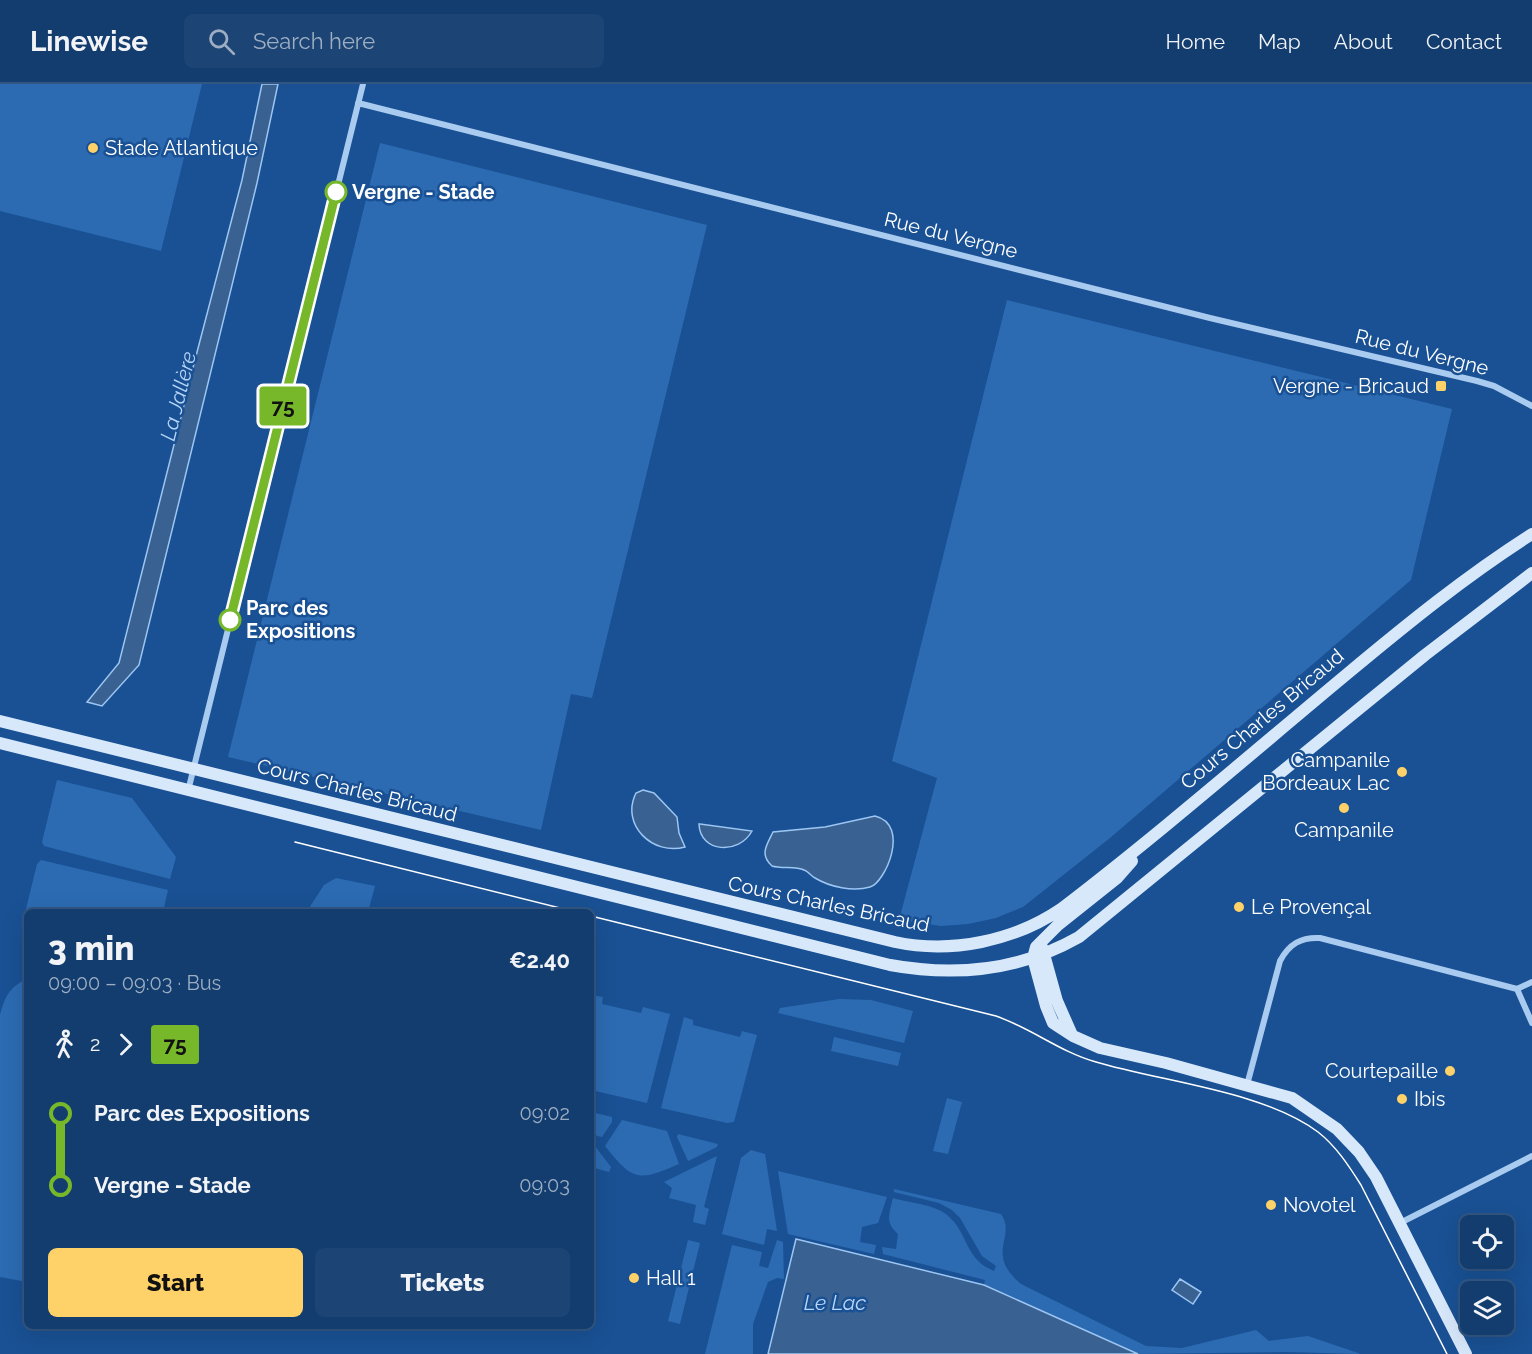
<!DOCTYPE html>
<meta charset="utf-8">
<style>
body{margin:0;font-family:Raleway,sans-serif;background:#1c4474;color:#f1f3f6;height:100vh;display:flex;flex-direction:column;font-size:22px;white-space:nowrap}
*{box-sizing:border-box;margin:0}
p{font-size:20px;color:#9daec3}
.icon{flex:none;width:33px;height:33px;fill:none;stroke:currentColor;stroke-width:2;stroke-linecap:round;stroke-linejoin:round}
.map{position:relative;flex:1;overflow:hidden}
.sheet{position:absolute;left:24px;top:825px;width:570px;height:420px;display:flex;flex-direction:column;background:#133d6f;border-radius:9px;box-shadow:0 6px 24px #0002,0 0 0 2px #325682}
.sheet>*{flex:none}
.badge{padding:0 12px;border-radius:4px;font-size:21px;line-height:39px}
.buttons{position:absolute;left:1460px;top:1131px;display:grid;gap:12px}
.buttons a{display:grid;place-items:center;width:54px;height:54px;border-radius:9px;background:#133d6f;box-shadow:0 6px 24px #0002,0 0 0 2px #325682;font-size:30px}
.map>.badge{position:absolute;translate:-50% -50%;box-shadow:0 0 0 3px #fff}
.legs{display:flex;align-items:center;gap:9px;height:66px;padding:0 24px;font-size:20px}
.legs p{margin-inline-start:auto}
.overview{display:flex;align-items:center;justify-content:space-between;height:102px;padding:0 24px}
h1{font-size:33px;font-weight:800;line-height:45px}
.primary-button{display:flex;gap:12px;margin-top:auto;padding:12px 24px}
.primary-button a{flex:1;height:69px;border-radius:9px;background:#ffd169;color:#111;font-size:24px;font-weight:800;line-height:69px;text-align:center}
.primary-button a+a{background:#1c4474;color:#f1f3f6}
ul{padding:0 24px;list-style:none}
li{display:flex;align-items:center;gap:21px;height:72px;font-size:22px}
li i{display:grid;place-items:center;width:9px;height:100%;margin:0 8px;background:currentColor}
li i::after{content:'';width:15px;height:15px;margin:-8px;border:4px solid;border-radius:50%;background:#133d6f}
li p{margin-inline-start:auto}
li:first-child i{background:linear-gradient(#0000 50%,currentColor 0)}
li:last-child i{background:linear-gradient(currentColor 50%,#0000 0)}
header{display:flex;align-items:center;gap:36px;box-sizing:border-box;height:84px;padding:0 30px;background:#133d6f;border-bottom:2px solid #325682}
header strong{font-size:28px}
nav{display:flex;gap:33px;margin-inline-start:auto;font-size:21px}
.search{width:420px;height:54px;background:#1c4474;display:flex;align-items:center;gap:15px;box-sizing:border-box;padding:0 21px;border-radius:9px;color:#9daec3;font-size:22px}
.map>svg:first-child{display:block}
</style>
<header>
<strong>Linewise</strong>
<div class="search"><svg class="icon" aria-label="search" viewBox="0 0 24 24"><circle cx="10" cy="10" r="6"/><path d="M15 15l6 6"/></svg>Search here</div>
<nav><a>Home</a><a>Map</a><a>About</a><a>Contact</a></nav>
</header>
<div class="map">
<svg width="1532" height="1270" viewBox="0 0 1532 1270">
<rect width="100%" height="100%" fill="#195194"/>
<path fill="#2c6bb2" d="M0 0H202L161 167 0 127Z
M380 59 707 141 592 614 571 610 541 746 228 673Z
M1007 216 1452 325 1411 496 1110 754 1023 823 996 834 968 840 941 842 899 836 937 694 892 677Z
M57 696 132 714 176 773 170 795 44 762 42 758Z
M41 776 168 806 163 828H27V847L24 833 37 780Z
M336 794 375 802 368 828 307 827 324 801Z
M27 895V1198L0 1193V931C5 913 9 903 27 895Z
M591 911 603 913 602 920 641 929 643 923 670 930 647 1019 591 1006Z
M839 915 871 916 913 927 904 959 778 929 780 924Z
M684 933 693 936V941L740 953 742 947 757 951 734 1038 727 1039 661 1024Z
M834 953 901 969 898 982 831 967Z
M947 1014 962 1018 948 1070 933 1067Z
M591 1028 612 1033V1038L602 1053 597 1052 591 1044Z
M622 1036 667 1047 679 1080C638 1098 633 1097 605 1062Z
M678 1050 718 1060 717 1063 688 1077 677 1053Z
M591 1057 611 1083 609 1088 591 1083Z
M751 1066 765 1070 777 1147 767 1145 764 1161 722 1150 741 1074Z
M717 1072 704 1123 709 1125 705 1141 693 1138 696 1121 669 1114 672 1104 664 1098Z
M778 1087 887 1113 878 1139 862 1143 860 1158 876 1161 874 1170 788 1150Z
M894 1105 1001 1130C1017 1153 984 1169 1021 1200L1146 1262 1182 1264 1256 1246 1269 1257 1308 1252 1361 1270 1287 1268 1138 1270 984 1201 985 1196 883 1170 882 1163 896 1165 898 1150C885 1139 889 1130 893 1114 909 1119 934 1120 947 1131 969 1149 964 1175 994 1187L996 1182 982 1172 960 1134 952 1126 939 1119 894 1108Z
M688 1156 700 1159 680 1240 668 1237Z
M777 1156 783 1158 784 1195 777 1194 768 1198 753 1240V1270H705L732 1161 762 1168 759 1182 768 1184Z"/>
<path fill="#396191" stroke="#9dc6f2" stroke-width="1.5" d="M262 0H278L257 99 139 581 102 622 87 618 119 579 182 329 186 313 181 309 184 296 190 295 242 96Z
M643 706 654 709 677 733 679 749 685 763C653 772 620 741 636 709Z
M875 732C911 741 885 799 870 803 853 808 830 803 815 794 811 792 808 787 804 786 796 782 781 785 772 782 759 770 767 761 773 748L825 743Z
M699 740H700L752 747C739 771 700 769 699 740Z
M796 1155 984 1201 1138 1270H768Z
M1180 1195 1201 1208 1193 1220 1172 1206Z"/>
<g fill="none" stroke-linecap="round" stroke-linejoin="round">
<path stroke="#aacbf0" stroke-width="6" d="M358 19 1210 234 1477 297 1494 302 1532 322
M188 707 363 0
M1532 898 1517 905 1532 939
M1247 1001 1280 877C1289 860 1301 853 1320 854L1517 905
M1400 1139 1532 1072"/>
<path stroke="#d8e8fb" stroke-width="12" d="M0 637 895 858C951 870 1014 857 1061 825 1159 750 1252 669 1347 590 1407 540 1466 492 1532 450
M0 659 890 881C956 893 1021 886 1079 853L1425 571 1532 489
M1132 777 1117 794 1058 841 1036 863 1033 874 1046 922 1053 939 1073 952 1100 964 1166 979 1292 1014 1337 1045 1359 1068 1376 1093 1466 1270
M1042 863 1057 917 1072 951"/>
<path stroke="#fff" stroke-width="1.5" d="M295 758 576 828
M591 832 996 932C1031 944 1060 968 1096 978 1163 998 1263 1007 1318 1048 1336 1062 1349 1082 1361 1101L1447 1270"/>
</g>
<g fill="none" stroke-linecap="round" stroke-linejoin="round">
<g stroke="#fff" stroke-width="14">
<path id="line-1" d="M230 536 336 108"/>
</g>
<use href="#line-1" stroke="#76b82a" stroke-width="9"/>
</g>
<g fill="#ffd169" stroke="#195194" stroke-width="2">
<circle cx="93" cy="64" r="6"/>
<rect x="1435" y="296" width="12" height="12" rx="3"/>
<circle cx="1402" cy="688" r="6"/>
<circle cx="1344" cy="724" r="6"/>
<circle cx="1239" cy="823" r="6"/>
<circle cx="1450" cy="987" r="6"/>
<circle cx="1402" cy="1015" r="6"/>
<circle cx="1271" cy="1121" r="6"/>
<circle cx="634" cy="1194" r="6"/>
</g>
<g fill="#fff" stroke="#76b82a" stroke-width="3">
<circle cx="336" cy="108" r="10"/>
<circle cx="230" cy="536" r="10"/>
</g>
<g text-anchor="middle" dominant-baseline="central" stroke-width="5" stroke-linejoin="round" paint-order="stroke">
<g font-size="20" fill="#fff" stroke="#195194" text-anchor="start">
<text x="105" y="64">Stade Atlantique</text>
<text x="1429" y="302" text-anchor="end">Vergne - Bricaud</text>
<text x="1390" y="676" text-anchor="end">Campanile<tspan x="1390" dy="23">Bordeaux Lac</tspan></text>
<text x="1344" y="746" text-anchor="middle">Campanile</text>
<text x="1251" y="823">Le Provençal</text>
<text x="1438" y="987" text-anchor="end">Courtepaille</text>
<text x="1414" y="1015">Ibis</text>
<text x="1283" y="1121">Novotel</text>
<text x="646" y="1194">Hall 1</text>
</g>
<g font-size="20" font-weight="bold" fill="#fff" stroke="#195194" text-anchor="start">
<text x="352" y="108">Vergne - Stade</text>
<text x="246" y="524">Parc des<tspan x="246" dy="23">Expositions</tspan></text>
</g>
<g font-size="20" fill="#fff" stroke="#195194">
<text transform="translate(951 151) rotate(14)">Rue du Vergne</text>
<text transform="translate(1422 268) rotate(14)">Rue du Vergne</text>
<text transform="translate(1262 635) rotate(-40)">Cours Charles Bricaud</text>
<text transform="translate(357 706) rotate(14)">Cours Charles Bricaud</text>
<text transform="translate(829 820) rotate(12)">Cours Charles Bricaud</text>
</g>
<g font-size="21" font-style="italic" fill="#b6d5f7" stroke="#195194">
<text transform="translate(178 312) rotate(-76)">La Jallère</text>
<text x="835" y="1218">Le Lac</text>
</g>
</g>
</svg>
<div class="buttons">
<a><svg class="icon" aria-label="locate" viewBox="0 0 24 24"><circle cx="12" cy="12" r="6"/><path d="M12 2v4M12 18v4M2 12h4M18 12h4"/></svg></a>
<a><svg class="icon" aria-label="layers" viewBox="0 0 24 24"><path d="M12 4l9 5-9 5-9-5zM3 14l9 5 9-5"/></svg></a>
</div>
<b class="badge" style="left:283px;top:322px;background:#76b82a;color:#111">75</b>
<section class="sheet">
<div class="overview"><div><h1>3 min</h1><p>09:00 – 09:03 · Bus</p></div><b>€2.40</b></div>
<div class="legs"><svg class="icon" aria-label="walk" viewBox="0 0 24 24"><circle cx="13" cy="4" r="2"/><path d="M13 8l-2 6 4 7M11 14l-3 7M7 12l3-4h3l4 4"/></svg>2<svg class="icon" aria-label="forward" viewBox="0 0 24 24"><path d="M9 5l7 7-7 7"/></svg><b class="badge" style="background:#76b82a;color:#111">75</b></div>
<ul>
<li><i style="color:#76b82a"></i><b>Parc des Expositions</b><p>09:02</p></li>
<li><i style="color:#76b82a"></i><b>Vergne - Stade</b><p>09:03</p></li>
</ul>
<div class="primary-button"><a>Start</a><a>Tickets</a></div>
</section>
</div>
